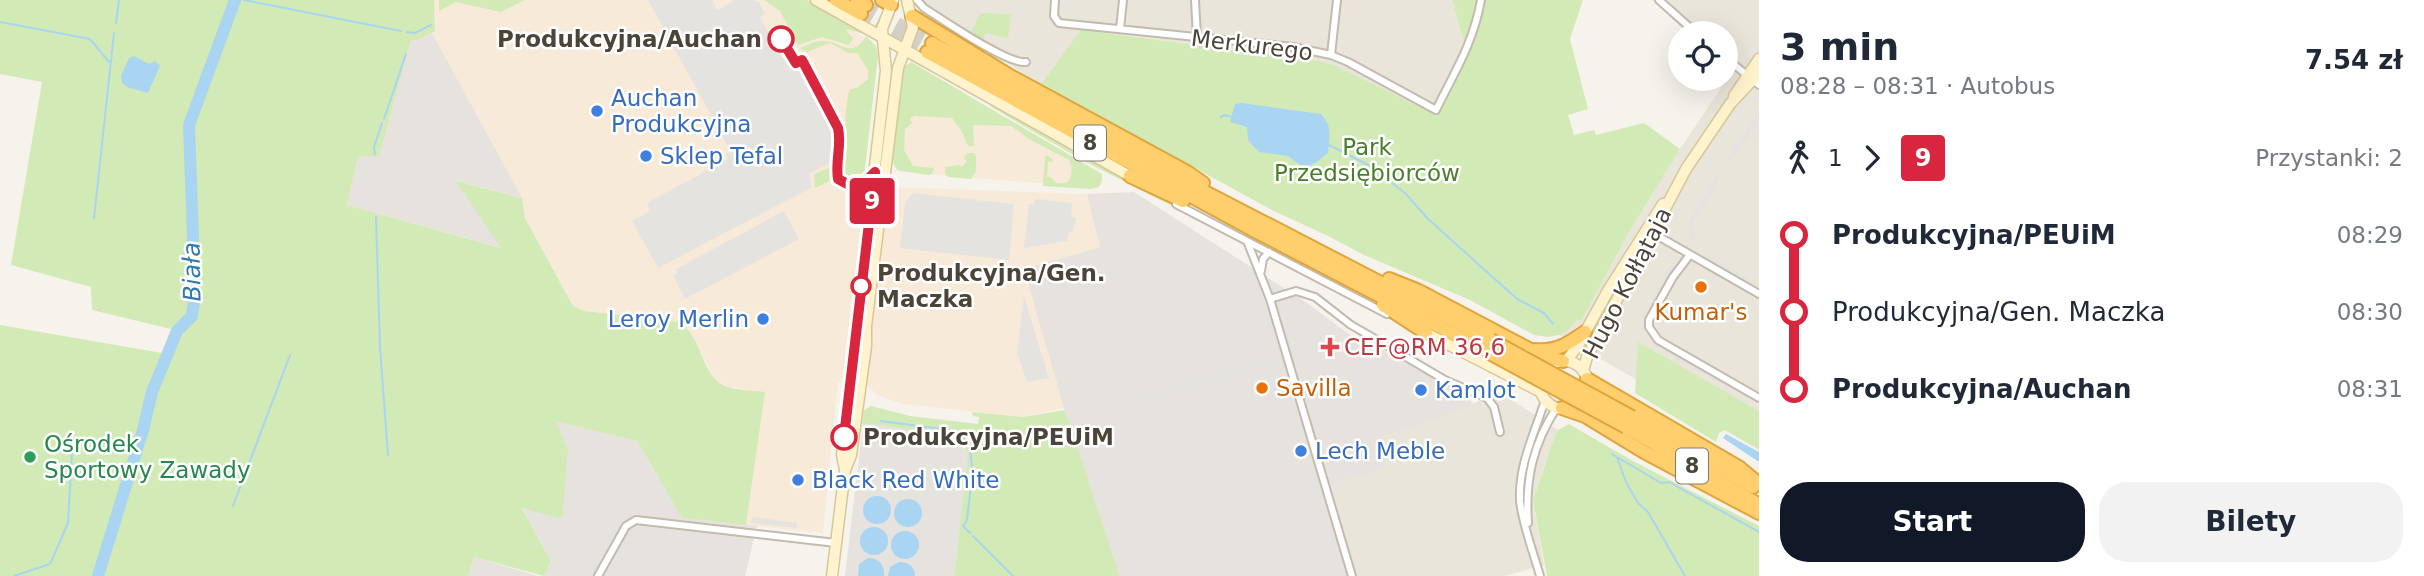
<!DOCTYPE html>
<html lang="pl">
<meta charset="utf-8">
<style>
body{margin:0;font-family:"DejaVu Sans",sans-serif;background:#f2f2f3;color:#1f2937;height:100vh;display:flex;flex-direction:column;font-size:26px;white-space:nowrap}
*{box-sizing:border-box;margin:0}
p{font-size:23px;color:#747a83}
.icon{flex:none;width:38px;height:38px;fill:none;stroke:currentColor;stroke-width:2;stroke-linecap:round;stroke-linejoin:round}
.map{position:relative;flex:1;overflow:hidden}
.sheet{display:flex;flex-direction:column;background:#fff;width:665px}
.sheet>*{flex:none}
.badge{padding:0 14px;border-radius:5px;font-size:24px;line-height:46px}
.controls{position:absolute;left:1668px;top:21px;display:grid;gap:14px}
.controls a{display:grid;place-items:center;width:70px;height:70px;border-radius:50%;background:#fff;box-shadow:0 7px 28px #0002;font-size:35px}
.map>.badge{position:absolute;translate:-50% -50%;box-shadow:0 0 0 4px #fff}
.legs{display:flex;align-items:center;gap:10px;height:77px;padding:0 21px;font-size:23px}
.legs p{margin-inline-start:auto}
.headline{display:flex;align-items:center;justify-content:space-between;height:119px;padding:0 21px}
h1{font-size:38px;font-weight:700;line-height:52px}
.button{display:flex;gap:14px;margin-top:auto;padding:14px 21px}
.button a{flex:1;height:80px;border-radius:28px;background:#111827;color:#fff;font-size:28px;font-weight:700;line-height:80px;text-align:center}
.button a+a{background:#f2f2f3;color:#1f2937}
ul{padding:0 21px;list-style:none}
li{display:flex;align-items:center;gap:24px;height:77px;font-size:26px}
li i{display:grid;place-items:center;width:10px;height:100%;margin:0 9px;background:currentColor}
li i::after{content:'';width:18px;height:18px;margin:-9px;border:5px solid;border-radius:50%;background:#fff}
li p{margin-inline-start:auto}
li:first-child i{background:linear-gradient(#0000 50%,currentColor 0)}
li:last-child i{background:linear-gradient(currentColor 50%,#0000 0)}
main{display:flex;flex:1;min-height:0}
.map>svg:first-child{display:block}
</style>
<main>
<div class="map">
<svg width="1759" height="576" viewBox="0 0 1759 576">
<rect width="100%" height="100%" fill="#f6f3ec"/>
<path fill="#eae5da" d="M914 0H1452L1467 53 1434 114 1319 61 1082 30 1041 84 971 41Z
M1652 0H1759V450L1559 335 1567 331 1577 320 1581 321 1632 227 1680 149 1731 73 1726 68V33H1688Z
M1501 393 1558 430 1545 462 1533 500 1544 565 1504 576H1355L1330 483 1388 467 1381 438Z"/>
<path fill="#f7ead8" d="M434 0H798L868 39 877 51 862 186 1087 194 1100 247 1025 269 1064 408 1022 417 968 411 903 404 879 396 868 386 838 382 823 533 746 525 764 392 728 387 716 381 691 334 683 325 584 311 573 306 525 218 522 198 432 33 435 31Z
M990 111 1078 162 1076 186 900 172 898 115Z"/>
<path fill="#e6e2dd" d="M432 33 522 198 457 181 502 248 347 205 358 155 379 157 411 40H418Z
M1134 192 1307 303 1353 337 1393 355 1470 400 1473 405 1381 438 1388 467 1330 484 1355 576H1120L1064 408 1024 269 1100 247 1087 194Z
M555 420 637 441 682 518 757 526 745 576H544L551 561 522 507 562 519Z
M863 424H876L956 437 968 455 954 576H845Z
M474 557 538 576H468Z"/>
<path fill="#d2eab5" d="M0 0H434L435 31 418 40H411L379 157 358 156 347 205 501 248 456 181 522 198 525 218 573 306 584 311 679 322C702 336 702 377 725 386 737 391 752 390 765 392L746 525 682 518 637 441 556 421 568 451 562 519 522 508 551 561 544 576 474 557 468 576H0V325L162 353 171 329 92 310 91 287 11 265 42 82 0 74Z
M439 0H525L501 12 456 2 439 11Z
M764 0H807L863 31 864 34 847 29V32L853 38 849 45 822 37 798 45 780 11Z
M1452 0H1583L1570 39 1588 109 1568 115 1574 135 1594 130 1596 135 1644 123 1680 149 1632 227 1581 321 1577 320 1567 331 1559 335 1548 337 1534 335 1470 300 1364 255 1326 235 1274 211 1041 84 1081 30 1319 61 1336 66 1434 114 1467 53Z
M980 13 1011 14 1008 38 986 33 982 40 971 32Z
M866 36 876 46 878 56 864 176 863 180 858 182 846 179 839 168 845 124 847 122 845 121 848 94 851 89 857 88 868 79V70L857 53H848L830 43 807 52 800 48C806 46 814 41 821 41 842 40 851 61 866 36Z
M911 62 1102 174V181L1099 187 1090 189 1043 186 1045 156H1048L1053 160V162H1048L1047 177 1052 178 1056 183H1066C1073 178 1073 167 1069 160L1029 139 1011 126 973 125 974 146H968L961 130 952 118 915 116 910 118 912 123 905 129 904 150 913 166 934 168 932 174 928 175 897 170 892 161 904 67Z
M988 105 1005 112 1241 241 1082 160Z
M968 153H974L976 156V171L971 179 948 177 945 173V167L959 165 962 167 967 161 964 158Z
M831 167 830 181 815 188 814 174Z
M1638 342 1759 411V449L1725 430 1719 433 1716 442 1635 393Z
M871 406 910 416 978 424 979 417 973 416 972 412 1023 417 1065 410 1120 576H954L968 454 956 437 875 424H862L864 410Z
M1569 424 1631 460 1759 526V576H1547L1533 500 1551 446 1558 430Z"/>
<path fill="#e5e3e0" d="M648 0H712L717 10 735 0H754L759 2 765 14 760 17 780 54 804 72 831 120 835 134 832 162 810 173 811 188 658 268 632 221 650 211 647 203 728 159 726 155 731 152Z
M1759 112V122L1731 161 1726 158Z
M1717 173 1722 176 1693 225 1695 238 1691 240 1687 224Z
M912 193 1014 204 1009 260 900 248 905 204Z
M1035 199 1072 203 1071 217 1076 218 1073 233 1069 232 1067 241 1024 248 1029 204H1034Z
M784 211 799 239 685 299 673 275 677 273 676 269Z
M1710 257 1748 278 1746 282 1708 261Z
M1672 264 1676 267 1651 310 1647 308Z
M1024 297 1049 378 1027 382 1017 352Z
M1667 348 1721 379 1719 384 1664 352Z
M1274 358 1275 362 1211 381 1210 377Z
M1275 372 1283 397 1276 399 1268 375Z
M1201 380 1202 384 1147 400 1146 396Z
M752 517 797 523 796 528 751 523Z"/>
<path fill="#a9d4f2" d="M134 56 149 64 155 61 160 66 148 93 127 87 122 83 121 76 129 58Z
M1241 103 1321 114C1333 126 1329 137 1328 153L1317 162 1304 168 1288 156 1259 152 1248 140 1247 127 1230 122 1235 104Z
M1726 434 1759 452V462L1723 438Z
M863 510a14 14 0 1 1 28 0a14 14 0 1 1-28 0Z
M894 513a14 14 0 1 1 28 0a14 14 0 1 1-28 0Z
M860 541a14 14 0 1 1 28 0a14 14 0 1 1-28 0Z
M891 545a14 14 0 1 1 28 0a14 14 0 1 1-28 0Z
M868 558C879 558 885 565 884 576H858L859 564Z
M899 562C908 562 915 566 915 576H888L890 567Z"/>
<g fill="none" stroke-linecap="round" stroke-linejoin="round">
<path stroke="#a9d4f2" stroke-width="2" d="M244 0 401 31
M0 22 90 39 109 62
M116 23 119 0
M407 32 415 33 431 25
M1221 117 1225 115 1233 117
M384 119 406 54
M1329 145 1372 167 1406 194 1427 218 1517 299 1544 313 1553 324
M375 154 374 147 382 123
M376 217 380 347 388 455
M94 218 114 33
M881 421 957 431C981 446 969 495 967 520L963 526 970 533
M1612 454 1661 483 1669 482 1759 532
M1617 457 1626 482 1638 503 1648 512 1685 576
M233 506 290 355
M973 536 1013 576
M14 576 50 564 68 523 72 452"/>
<path stroke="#a9d4f2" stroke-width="12" d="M98 576 143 430 152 392 177 331 192 316 195 294 189 125 235 0"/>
<path stroke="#d4d0c8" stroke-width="12" stroke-dasharray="12 6" stroke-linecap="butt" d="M866 5 932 43
M861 14 927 52"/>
<g stroke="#c2bbae" stroke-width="10">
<path id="street" d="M917 0 924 8C942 19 1008 65 1026 62
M1055 0 1054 16 1059 23 1293 47 1331 55 1348 62 1436 110C1455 71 1473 44 1481 0
M1195 0 1197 37
M1659 0 1696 33
M1120 29 1123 0
M1331 55 1337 0
M1726 58 1759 85
M1176 204 1387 314
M1651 232 1759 294
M1247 241 1270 299 1352 576
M1689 256 1673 277 1649 320V327L1658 340 1759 398
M1261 271 1263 259 1269 252
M1270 299 1296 291 1315 297 1351 325 1372 337 1445 380 1487 398 1494 407 1500 432
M1528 523C1525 479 1533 444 1557 407
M598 576 626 526 636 520 836 543
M1540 576C1534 554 1522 523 1520 501 1518 465 1535 433 1545 400"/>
</g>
<g stroke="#d6c79b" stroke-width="13">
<path id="secondary" d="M816 0 1130 176
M1734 96 1759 59
M1426 333 1541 392
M1566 361 1577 347 1609 289 1663 204
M1540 385a24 24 0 1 1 48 0a24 24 0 1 1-48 0Z
M1583 371 1587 357 1603 326 1686 169 1730 104 1759 73
M845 469 842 455 847 409 886 71 882 29 893 0
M832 576 845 470 851 455 866 346V326L898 68 913 27 907 0"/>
</g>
<g stroke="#e0a43c" stroke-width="16">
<path id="highway" d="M836 0 861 14
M857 0 866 5
M882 0 891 5
M912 16 1012 77 1187 172 1203 183
M932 43 1093 134 1491 340
M927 52 1255 231 1486 351
M1130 176 1183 201
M1389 279 1419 291 1544 357 1563 361
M1383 305 1426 333
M1535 350C1556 352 1568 344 1585 332
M1587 379 1740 468 1759 484
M1562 408 1585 416 1644 452 1759 513
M1632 417 1753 487
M1626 427 1756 503"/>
</g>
<use href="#street" stroke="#fff" stroke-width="6"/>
<use href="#secondary" stroke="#fff3cd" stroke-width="10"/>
<use href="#highway" stroke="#ffcf6e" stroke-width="12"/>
<g stroke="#e0a43c" stroke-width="16" stroke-linecap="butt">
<path id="highway-bridge" d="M1491 340 1632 417
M1486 351 1626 427"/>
</g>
<use href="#highway-bridge" stroke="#ffcf6e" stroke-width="12"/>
</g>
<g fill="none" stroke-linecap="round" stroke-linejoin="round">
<g stroke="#fff" stroke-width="16">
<path id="line-1" d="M781 39 796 63 802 60 838 128C842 144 835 162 838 179L853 187 865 182 875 172 844 437"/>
</g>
<use href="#line-1" stroke="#d7263d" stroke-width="10"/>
</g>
<g fill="#fff" stroke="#d7263d" stroke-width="3.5">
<circle cx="781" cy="39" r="12"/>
<circle cx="861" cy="286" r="9"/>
<circle cx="844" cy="437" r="12"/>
</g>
<g fill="#3f7fe0" stroke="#fff" stroke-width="2.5">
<circle cx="597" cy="111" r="7"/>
<circle cx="646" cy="156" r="7"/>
<circle cx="763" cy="319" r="7"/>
<circle cx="1421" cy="390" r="7"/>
<circle cx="1301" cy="451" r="7"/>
<circle cx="798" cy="480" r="7"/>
</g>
<g fill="#e8710a" stroke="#fff" stroke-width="2.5">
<circle cx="1701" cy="287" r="7"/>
<circle cx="1262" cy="388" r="7"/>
</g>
<path fill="#e0444e" stroke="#fff" stroke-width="2.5" d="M1326.5 336.5h7v7h7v7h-7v7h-7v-7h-7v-7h7z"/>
<circle fill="#2e9e5b" stroke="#fff" stroke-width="2.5" cx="30" cy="457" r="7"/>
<g text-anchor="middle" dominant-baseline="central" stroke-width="5" stroke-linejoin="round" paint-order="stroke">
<g fill="#fff" stroke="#817c74" stroke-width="2">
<rect x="1074" y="125.5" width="32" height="35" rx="5"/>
<rect x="1676" y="448.5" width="32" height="35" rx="5"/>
</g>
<g font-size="21" font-weight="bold" fill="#4b4439">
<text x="1090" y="143">8</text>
<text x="1692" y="466">8</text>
</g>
<g font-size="23" font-weight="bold" fill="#4b4439" stroke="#fff" text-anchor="start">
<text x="762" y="39" text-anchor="end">Produkcyjna/Auchan</text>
<text x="877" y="273">Produkcyjna/Gen.<tspan x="877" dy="26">Maczka</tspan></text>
<text x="863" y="437">Produkcyjna/PEUiM</text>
</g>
<g font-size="23" fill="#4b4439" stroke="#fff">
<text transform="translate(1252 45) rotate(7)">Merkurego</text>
<text transform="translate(1627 283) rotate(-63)">Hugo Kołłątaja</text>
</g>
<g font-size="23" fill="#366cbe" stroke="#fff" text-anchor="start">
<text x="611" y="98">Auchan<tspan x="611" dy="26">Produkcyjna</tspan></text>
<text x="660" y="156">Sklep Tefal</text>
<text x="749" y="319" text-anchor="end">Leroy Merlin</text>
<text x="1435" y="390">Kamlot</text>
<text x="1315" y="451">Lech Meble</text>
<text x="812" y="480">Black Red White</text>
</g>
<g font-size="23" fill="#4a7f2a" stroke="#fff">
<text x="1367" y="147">Park<tspan x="1367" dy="26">Przedsiębiorców</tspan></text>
</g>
<g font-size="23" fill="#c56008" stroke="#fff">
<text x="1701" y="312">Kumar's</text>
<text x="1276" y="388" text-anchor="start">Savilla</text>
</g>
<g font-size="23" fill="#be3a42" stroke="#fff" text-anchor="start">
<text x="1344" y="347">CEF@RM 36,6</text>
</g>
<g font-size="23" fill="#27864d" stroke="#fff" text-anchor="start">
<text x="44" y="444">Ośrodek<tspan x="44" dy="26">Sportowy Zawady</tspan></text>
</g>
<g font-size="24" font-style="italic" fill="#2e7ab2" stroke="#fff">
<text transform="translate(192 272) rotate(-91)">Biała</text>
</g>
</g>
</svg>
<div class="controls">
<a><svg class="icon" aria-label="locate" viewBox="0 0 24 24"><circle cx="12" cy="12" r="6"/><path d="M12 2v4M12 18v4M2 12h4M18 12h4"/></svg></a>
</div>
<b class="badge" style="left:872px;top:201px;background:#d7263d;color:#fff">9</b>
</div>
<section class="sheet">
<div class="headline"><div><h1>3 min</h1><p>08:28 – 08:31 · Autobus</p></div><b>7.54 zł</b></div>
<div class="legs"><svg class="icon" aria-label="walk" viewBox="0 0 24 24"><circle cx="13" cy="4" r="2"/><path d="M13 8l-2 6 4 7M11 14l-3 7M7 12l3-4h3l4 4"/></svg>1<svg class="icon" aria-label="forward" viewBox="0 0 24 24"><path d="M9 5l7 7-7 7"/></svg><b class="badge" style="background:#d7263d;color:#fff">9</b><p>Przystanki: 2</p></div>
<ul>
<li><i style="color:#d7263d"></i><b>Produkcyjna/PEUiM</b><p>08:29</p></li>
<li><i style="color:#d7263d"></i><span>Produkcyjna/Gen. Maczka</span><p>08:30</p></li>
<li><i style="color:#d7263d"></i><b>Produkcyjna/Auchan</b><p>08:31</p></li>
</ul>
<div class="button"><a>Start</a><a>Bilety</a></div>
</section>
</main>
